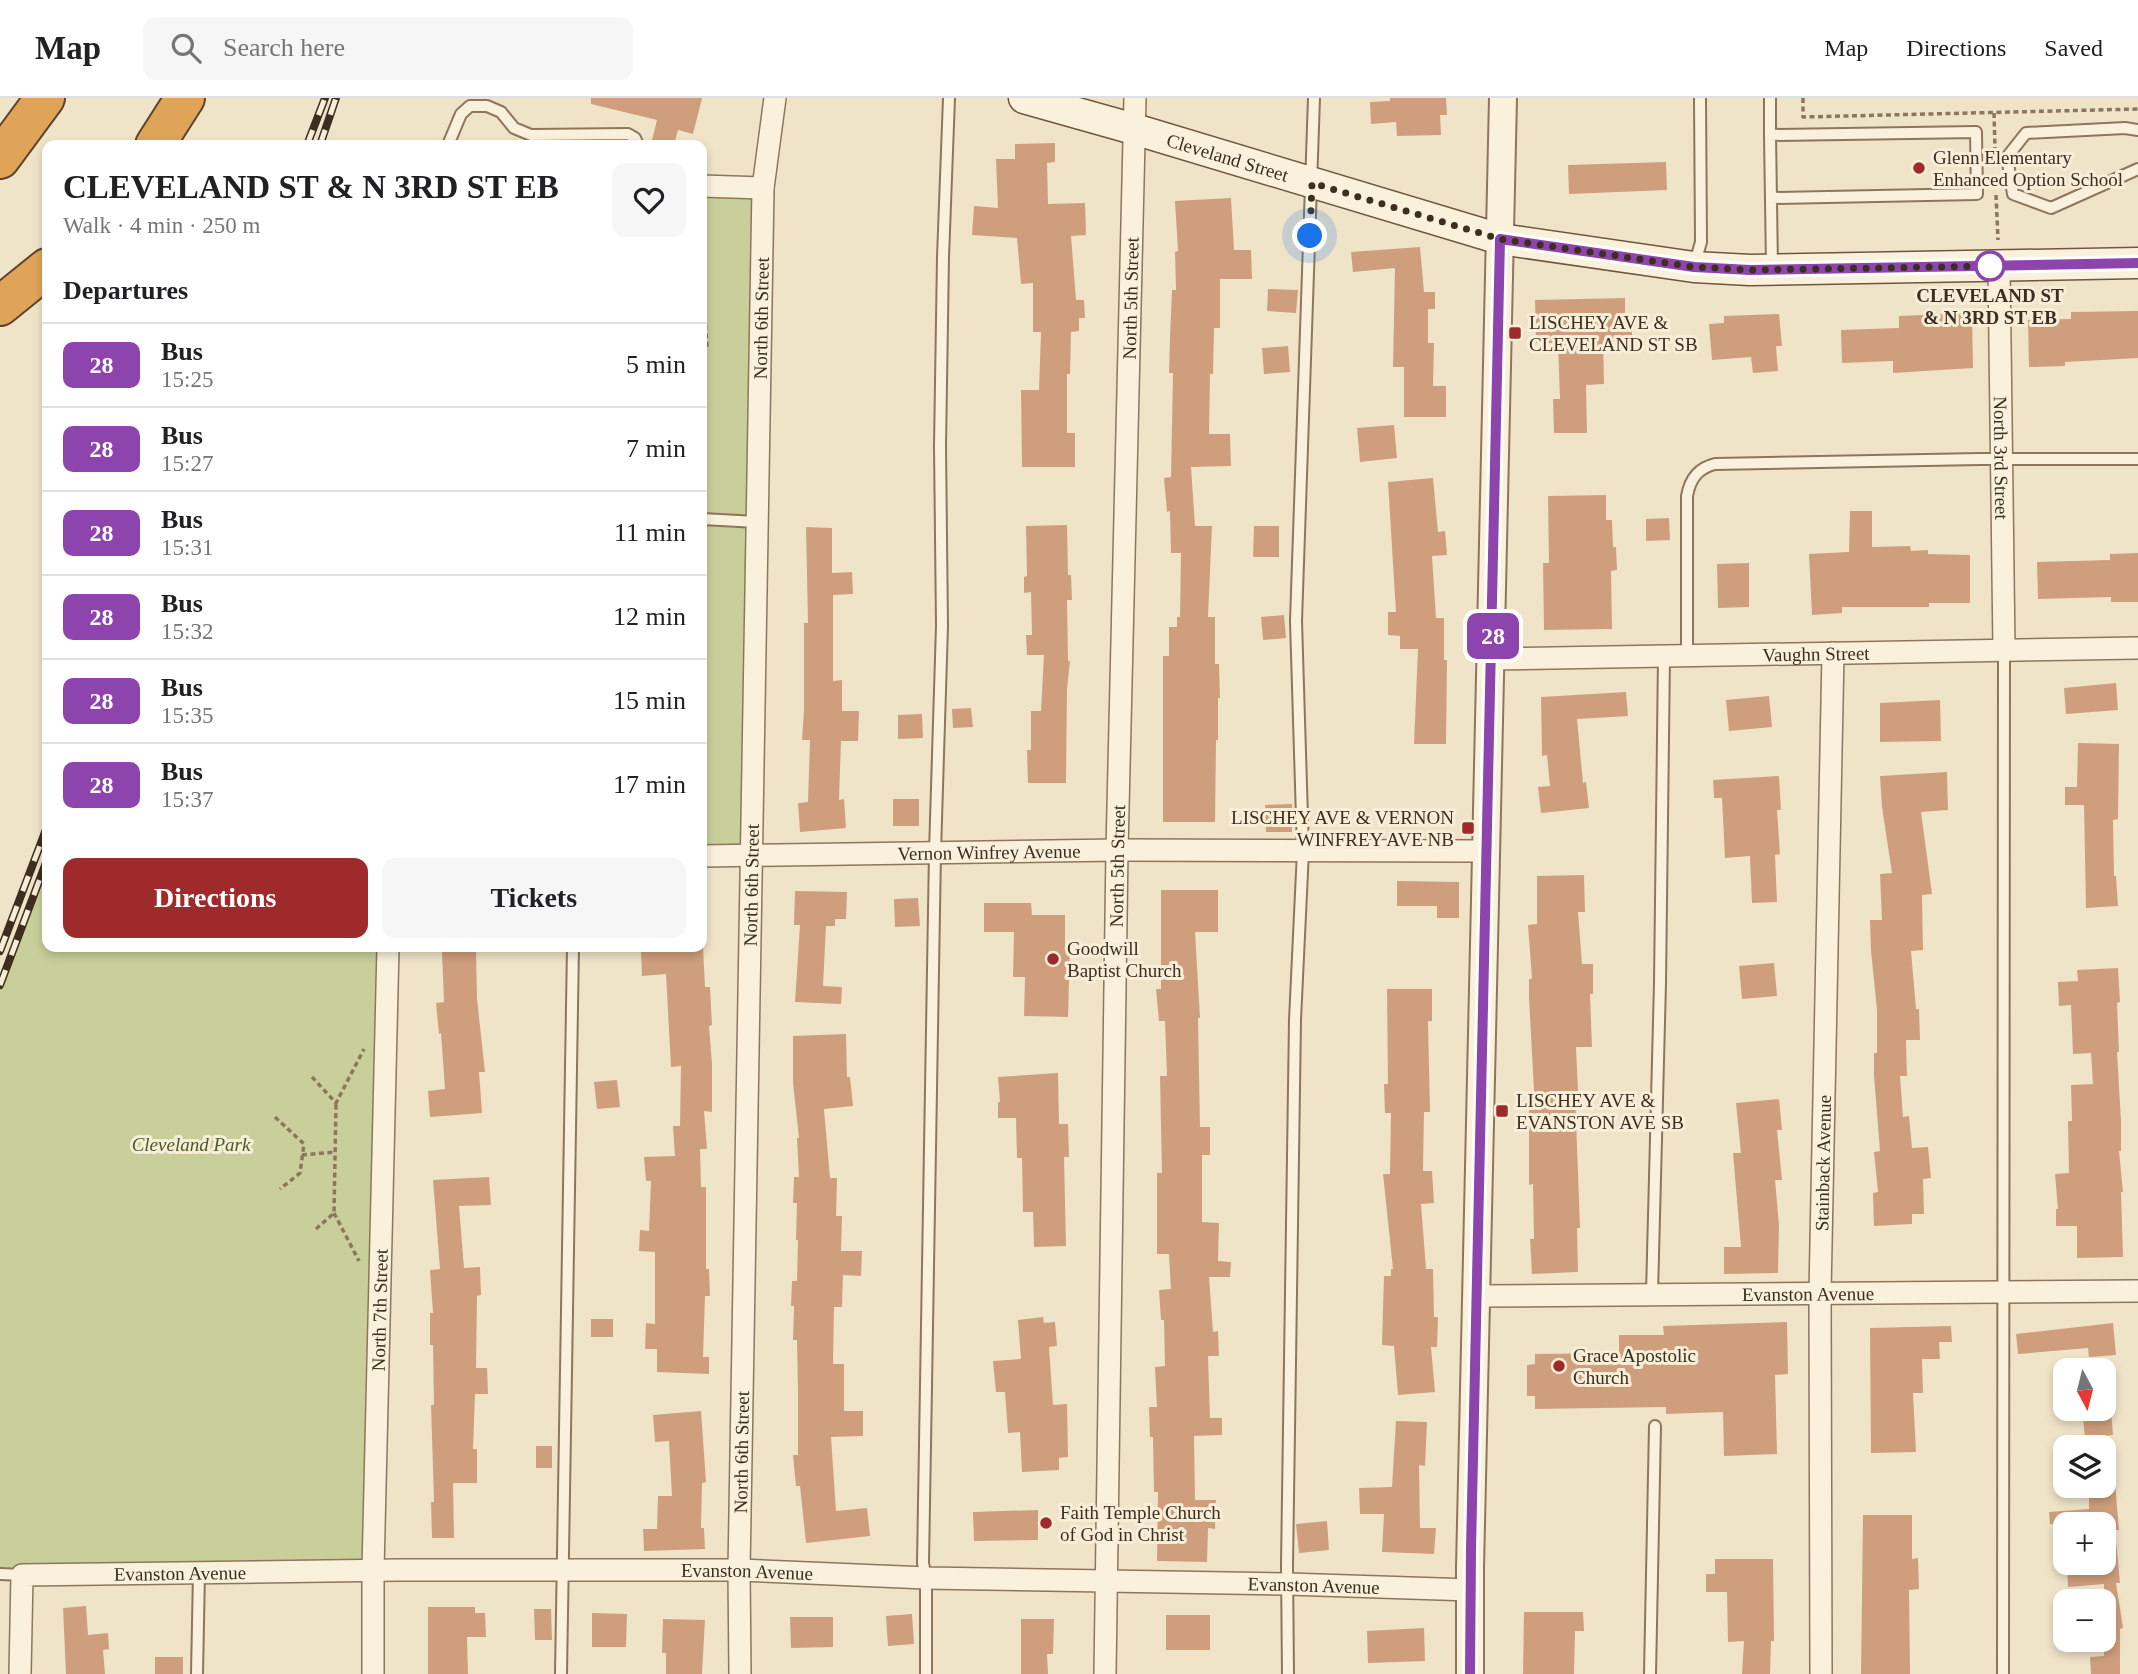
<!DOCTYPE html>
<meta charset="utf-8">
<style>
body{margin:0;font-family:Georgia,serif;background:#f6f6f6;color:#202124;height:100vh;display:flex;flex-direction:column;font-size:26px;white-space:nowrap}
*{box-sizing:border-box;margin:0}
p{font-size:23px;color:#757577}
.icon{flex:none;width:38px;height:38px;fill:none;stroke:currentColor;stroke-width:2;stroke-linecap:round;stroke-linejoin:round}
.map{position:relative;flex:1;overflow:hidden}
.side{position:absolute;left:42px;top:42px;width:665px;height:812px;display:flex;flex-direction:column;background:#fff;border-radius:14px;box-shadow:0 4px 10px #0003}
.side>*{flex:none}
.badge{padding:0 14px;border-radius:10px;font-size:24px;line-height:46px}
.needle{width:46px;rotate:173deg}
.fabs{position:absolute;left:2053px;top:1260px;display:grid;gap:14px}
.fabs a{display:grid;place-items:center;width:63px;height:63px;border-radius:14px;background:#fff;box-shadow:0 4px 10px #0003;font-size:35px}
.you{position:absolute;width:35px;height:35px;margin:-18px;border:5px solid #fff;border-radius:50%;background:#1a73e8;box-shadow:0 0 0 10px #1a73e833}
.map>.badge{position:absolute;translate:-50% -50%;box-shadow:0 0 0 4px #fff}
h2{padding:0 21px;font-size:26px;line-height:63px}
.round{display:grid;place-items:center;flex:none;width:74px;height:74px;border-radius:14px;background:#f6f6f6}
.head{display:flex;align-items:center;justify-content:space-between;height:119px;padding:0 21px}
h1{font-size:33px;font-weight:800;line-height:52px}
.button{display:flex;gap:14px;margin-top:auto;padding:14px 21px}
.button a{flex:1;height:80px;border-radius:14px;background:#9e2a2b;color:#fff;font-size:28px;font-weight:800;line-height:80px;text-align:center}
.button a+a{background:#f6f6f6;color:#202124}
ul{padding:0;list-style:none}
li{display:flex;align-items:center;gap:21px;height:84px;padding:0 21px;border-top:2px solid #e0e0e0}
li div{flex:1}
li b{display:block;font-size:26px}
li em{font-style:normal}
li .badge{min-width:77px;font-weight:700;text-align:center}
header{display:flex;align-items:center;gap:42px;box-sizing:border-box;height:98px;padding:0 35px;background:#fff;border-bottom:2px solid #e0e0e0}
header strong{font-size:33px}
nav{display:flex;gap:38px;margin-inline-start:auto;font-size:24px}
.search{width:490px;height:63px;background:#f6f6f6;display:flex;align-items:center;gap:18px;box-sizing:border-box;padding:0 24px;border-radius:14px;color:#757577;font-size:26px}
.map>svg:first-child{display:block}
</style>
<header>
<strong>Map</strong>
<div class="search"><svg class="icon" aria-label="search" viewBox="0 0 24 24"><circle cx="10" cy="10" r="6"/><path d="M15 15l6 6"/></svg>Search here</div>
<nav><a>Map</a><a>Directions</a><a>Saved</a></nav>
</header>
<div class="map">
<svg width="2138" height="1576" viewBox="0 0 2138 1576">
<rect width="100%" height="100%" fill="#f0e4c8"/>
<path fill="#c9cf9b" d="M702 88 763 90 751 756 702 757Z
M47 762V849H388L373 1472 0 1482V887Z"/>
<path fill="#cf9f7d" d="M591 0H702L693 36 678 32 674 47 652 42 657 22 591 6Z
M1390 0H1446L1447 17H1440L1441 37 1397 38 1396 24 1371 26 1370 4 1390 3Z
M1055 45V64L1047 65 1048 106 1085 105 1086 137 1071 138 1076 202H1084L1085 220H1079V233L1071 234 1070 276H1067V335H1075V369H1022L1021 292H1039L1041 234H1033V185L1021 186 1017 140 972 137 974 108 998 110 996 61H1015V46Z
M1666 64 1667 92 1569 96 1568 67Z
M1231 100 1234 152H1251L1252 181H1220V230H1214L1213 276H1210L1209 336H1230L1231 368 1191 369 1195 428H1212L1208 519H1215V566H1219L1220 600H1218V642H1216L1215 724H1163V558H1169V529H1177V519H1180L1181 455H1171L1170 413 1167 414 1164 380 1171 379 1173 275H1169L1170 239 1172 192H1176L1175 154 1178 153 1175 103Z
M1420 149 1424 194H1435V211H1428V245H1434L1433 288H1446V319H1404V269H1393L1395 170 1353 174 1351 154Z
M1268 191 1298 192 1296 215 1267 213Z
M1625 200V223H1632V243L1603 244 1604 286 1586 287 1587 335H1554L1553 301H1560L1558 245H1536L1535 202Z
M2138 213V260L2065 264V268L2029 269 2028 222 2071 221V214Z
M1972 215 1973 270 1893 275V263L1842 265 1841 232 1899 230V218Z
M1779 216 1782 248H1776L1778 273 1753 275 1751 259 1712 262 1709 226 1724 225V218Z
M1288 248 1290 274 1264 276 1262 250Z
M1394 327 1397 360 1360 364 1357 330Z
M1433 380 1438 434 1445 433 1447 457 1432 458 1436 520H1444V562H1447L1446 646H1414L1418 551H1400V538L1388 537V514H1396L1388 384Z
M1606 397V422H1612L1613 449H1616L1617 472 1611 473 1612 531 1544 532 1543 465H1549L1548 398Z
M1850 413H1872V449L1910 448 1911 453 1928 452V456L1970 457V505H1929V509H1842V515L1812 517 1809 456 1849 454Z
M1669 420 1670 442 1646 443V421Z
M1067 427 1068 477H1071L1072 502H1067L1068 563H1070L1067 591 1066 685H1028L1027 652H1031V613H1041L1044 557H1027L1026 537H1032L1031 494 1024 495V479L1027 478 1026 428Z
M1254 428H1279V459H1253Z
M806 429 832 430V475L852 474 853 496 833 497V583L842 582V613H859L858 643H841L839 702 844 701 846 730 800 734 798 705 808 704 810 642H802L804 612V525H808Z
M2138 455V504H2111V499L2038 501 2037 464 2110 462V456Z
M1749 465V509L1718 510 1717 466Z
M1284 517 1286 540 1263 542 1261 519Z
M2116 585 2118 612 2066 616 2064 590Z
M1626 594 1628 618 1577 621 1583 685 1586 684 1589 710 1541 715 1538 689 1550 688 1547 657 1542 658 1541 599Z
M1769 598 1772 629 1729 633 1726 602Z
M1940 602 1941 643 1880 644V605Z
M971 610 973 629 953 630 952 611Z
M922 616 923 640 898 641V617Z
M2078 645 2119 646 2118 721 2113 722 2114 778H2116L2118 808 2086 810 2084 707H2065V689H2077Z
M1947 674 1948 712 1921 714 1932 796 1922 797 1923 852 1911 853 1916 911H1919L1920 942H1906L1907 978H1900L1903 1019 1909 1018 1912 1050 1928 1049 1931 1080 1923 1081 1924 1116H1912V1126L1874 1128 1873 1095 1878 1094 1874 1054 1880 1053 1874 977V955H1877V912L1871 853 1870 822H1882L1880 776 1892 775 1882 709 1880 678Z
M1779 678 1781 712H1777L1780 756 1775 757 1777 804 1752 805 1750 758 1725 760 1722 700H1714L1713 682Z
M893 701H919V728H893Z
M1292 706V734H1266L1265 707Z
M1584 777 1585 814H1578L1582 866H1593V896H1590L1592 949H1576L1578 993H1575L1580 1130H1577L1578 1174 1532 1176 1530 1141H1534L1533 1086 1529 1087V1011H1535L1529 900V881H1532L1528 827 1537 826V778Z
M1397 783 1459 784V820H1437V808H1397Z
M1161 792H1218V834H1195L1200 920H1198L1200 1029H1210V1057H1202V1124L1219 1125 1218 1163 1231 1164 1230 1179H1209L1213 1234 1218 1233 1219 1258H1208L1210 1320H1222V1337L1194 1338 1195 1402H1216L1215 1431 1208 1430 1207 1464 1157 1463 1158 1394H1154L1153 1339H1150L1149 1309H1157L1155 1269 1165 1268 1164 1222H1161L1159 1192 1171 1191 1169 1156H1157V1075H1162L1160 978H1167L1165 923H1159L1156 891H1161Z
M795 793 847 794 846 821H835V828H826L823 888 842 889 841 906 795 904 800 827H794Z
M918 800 920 828 895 829 894 801Z
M984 805H1031L1032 817H1065V848H1070L1068 919 1024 918 1025 879H1013L1014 834H984Z
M674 849H703L705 889H710L712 927 709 928 712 966V1014L704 1013 707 1051H700L701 1089H706V1171H709L710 1198H705L703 1259H709V1276L657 1274V1251H645L646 1225 655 1226V1154L639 1153 640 1132 649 1133 651 1083H646L644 1059 675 1058 673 1028H680L681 968 671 969 666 876 642 878 641 854 674 852Z
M476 852 477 901 485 974H479L482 1015 430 1019 428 993 445 991 441 935 439 936 436 905 444 904 442 854Z
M1774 865 1777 898 1742 901 1739 868Z
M2118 870 2120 904 2117 905 2119 954H2117L2121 1023V1053H2119L2123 1094H2121L2123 1159 2077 1160V1128H2056V1111H2058L2055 1076 2069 1075 2068 1023H2072L2071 987 2093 986 2091 955 2073 956 2071 907 2059 908 2058 884 2078 883 2077 872Z
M1387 891H1432V923H1428L1430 1014H1424L1423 1073H1432L1434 1105 1421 1106 1426 1171H1433L1434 1219H1438L1437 1249H1431L1435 1294 1398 1297 1394 1248 1382 1247 1384 1178H1391V1171H1393L1383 1076H1390L1391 1015H1385L1384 986H1388Z
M846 936 847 979H850L853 1008 824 1011 830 1080H837L836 1118H842L841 1153H862L861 1178 843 1177 842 1209H834L833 1266H844V1313H863V1338L831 1339 836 1413 867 1410 870 1438 806 1445 800 1388H796L793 1357H798V1293L797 1242H793L794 1208H791L792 1183H797L798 1142H796L797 1105H793L794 1079H799L797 1040H799L793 985V938Z
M1058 975 1059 1026H1068L1069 1059H1064L1066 1148 1034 1149 1033 1114H1023L1022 1060H1017L1016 1020H998V1004H1000L998 979Z
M617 982 620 1009 597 1011 594 984Z
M1779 1001 1782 1032H1777L1782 1082H1775L1779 1127 1778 1175 1724 1176V1149H1741L1733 1055H1741L1736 1005Z
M489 1079 491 1107 459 1108 464 1170 480 1169 481 1197 477 1198 476 1270H487L488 1296H475L473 1351H477V1385H453L454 1440H432L431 1404H434L431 1307H434L433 1247H430V1215H433L430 1172 440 1171 433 1082Z
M1043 1219 1044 1225 1055 1224 1057 1248 1049 1249 1053 1307 1067 1306 1068 1359 1059 1360V1372L1022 1374 1020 1334 1008 1335 1005 1294H996L993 1263 1021 1261 1018 1222Z
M591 1221H613V1239H591Z
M1787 1224 1788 1276 1775 1277 1777 1356 1724 1358 1723 1314 1666 1316V1309L1535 1311V1298H1527V1267L1535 1266V1256L1619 1255V1237H1664L1663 1228Z
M2113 1225 2116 1257 2089 1259 2088 1250 2018 1256 2016 1236Z
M1951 1228 1952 1244H1939L1940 1261H1922L1923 1295H1913L1916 1354 1871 1355 1870 1230Z
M2093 1311H2111L2113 1337 2085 1340 2083 1320 2094 1319Z
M701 1313 706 1384 702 1385 701 1430H704L705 1451 644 1453 643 1431H657L658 1398H672L669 1343 655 1344 653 1317Z
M1396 1323 1427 1324 1425 1368 1419 1367 1420 1430H1436L1434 1456 1382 1454 1384 1416H1360L1359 1390 1392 1389Z
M536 1348H552V1370H536Z
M2115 1385 2119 1432H2115L2120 1485H2116L2123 1530 2120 1531V1576H2091L2090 1559 2104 1558V1486L2068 1489 2067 1465H2104V1426H2050L2049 1414 2089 1411V1388Z
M1038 1412V1442L974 1443 973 1414Z
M1863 1417H1912V1461L1918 1460 1919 1491 1909 1492 1910 1576H1861Z
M1327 1423 1329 1452 1299 1455 1296 1426Z
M1715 1461H1773L1774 1543H1771L1770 1576H1742L1744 1543 1728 1544 1727 1494H1706V1476H1715Z
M86 1508 88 1537 108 1535 109 1551 103 1552 105 1576H66L63 1510Z
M428 1509H475V1515H485L486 1539H467L468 1576H428Z
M534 1511H551L552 1542H535Z
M1524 1514H1583L1584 1533H1575L1574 1576H1523Z
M592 1515 627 1516 626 1549H592Z
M912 1516 914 1546 888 1548 886 1518Z
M1166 1517H1210V1552H1166Z
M790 1519H833V1549L791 1550Z
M663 1521 705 1522 702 1576H666V1555H662Z
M1021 1521H1054L1053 1556H1047L1048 1576H1021Z
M1424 1530 1425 1563 1368 1565 1367 1533Z
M155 1559H183V1576H155Z"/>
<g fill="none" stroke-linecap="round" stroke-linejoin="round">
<g stroke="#8d765c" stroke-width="14">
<path id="service" d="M1770 0V37
M2138 32 2125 30 2026 35 2007 59 2013 96 2051 110 2138 71
M448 47 461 16 470 8H487L501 14 514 30 531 37 628 36 635 40 638 47
M1772 100 1977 96 1976 34 1770 37 1772 169
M1694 168 1701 144 1700 0
M702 421 757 424
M1687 558V398C1690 381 1698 370 1715 366L1980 361H2138
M1652 1196 1660 885 1664 558
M0 1476 22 1477
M197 1576 199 1474
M561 1576 573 849
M926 1576V1480L923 1465 935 754 942 528 940 348 943 159 949 0
M1288 1576 1287 1468 1295 922 1303 753 1296 523 1314 0
M1650 1576 1655 1328
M2003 1576 2004 552"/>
</g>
<g stroke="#8d765c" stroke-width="24">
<g id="minor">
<path d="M702 88 763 90"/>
<path id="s1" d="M1999 168 2004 552"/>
<path id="s2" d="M1492 561 2138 550"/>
<path id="s3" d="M702 758 1117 752 1487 753"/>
<path id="s4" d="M1477 1198 2138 1193"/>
<path id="s5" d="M20 1576 22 1477 399 1472H739L926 1480 1288 1486 1471 1492"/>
<path id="s6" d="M373 1576V1472L388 849"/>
<path id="s7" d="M740 1576 739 1472 763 90 775 0"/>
<path id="s8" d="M1105 1576 1117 752 1135 0"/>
<path id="s9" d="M1821 1576 1820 1195 1833 555"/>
</g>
</g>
<g stroke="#8d765c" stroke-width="30">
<path id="tertiary" d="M1470 1576V1470L1503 0"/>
</g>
<g stroke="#6f573f" stroke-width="33">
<g id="secondary">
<path id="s10" d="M1024 0 1134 31 1500 141 1694 169 1750 172 2138 165"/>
</g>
</g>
<g stroke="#5b4430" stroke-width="42">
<path id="motorway" d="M155 47 185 0
M0 61 45 0
M0 208 47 170"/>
</g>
<path stroke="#8d765c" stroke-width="3.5" stroke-dasharray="5 3.5" stroke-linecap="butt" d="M1803 0V19L2138 11
M1994 15 1995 51
M1996 97 1998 142
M702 176 707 249 702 258
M312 979 336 1005 364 951
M275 1019 304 1046 300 1075 280 1091
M302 1057 335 1054
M334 1115 359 1163
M316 1131 334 1115 336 1005"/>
<use href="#service" stroke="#faf1dc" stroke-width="10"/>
<use href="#minor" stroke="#faf1dc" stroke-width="21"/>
<use href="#tertiary" stroke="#faf1dc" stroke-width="26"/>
<use href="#secondary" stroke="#faf1dc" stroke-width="30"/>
<use href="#motorway" stroke="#e0a458" stroke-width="38"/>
<g stroke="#3d2e20" stroke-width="8">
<path id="rail" d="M307 47 325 0
M320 47 336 0
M0 853 47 729
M0 887 47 762"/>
</g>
<use href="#rail" stroke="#f7eed8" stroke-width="5" stroke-dasharray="16" stroke-linecap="butt"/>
</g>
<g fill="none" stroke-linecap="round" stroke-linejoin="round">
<g stroke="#fff" stroke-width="16">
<path id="line" d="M1470 1576 1471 1451 1500 141 1694 169 1750 172 2138 165"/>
</g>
<use href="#line" stroke="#8e44ad" stroke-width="10"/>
<path stroke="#3d2e20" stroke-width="7" stroke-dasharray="0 12.6" d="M1310 138 1312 85 1500 141 1694 169 1750 172 1999 168H1990"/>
</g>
<g fill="#9e2a2b" stroke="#f7eed8" stroke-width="2.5">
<circle cx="1919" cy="70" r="7"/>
<rect x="1508" y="228" width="14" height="14" rx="3.5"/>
<rect x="1461" y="723" width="14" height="14" rx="3.5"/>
<circle cx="1053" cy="861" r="7"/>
<rect x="1495" y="1006" width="14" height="14" rx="3.5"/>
<circle cx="1559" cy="1268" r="7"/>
<circle cx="1046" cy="1425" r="7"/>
</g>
<circle fill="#fff" stroke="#8e44ad" stroke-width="3.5" cx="1990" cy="168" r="14"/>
<g text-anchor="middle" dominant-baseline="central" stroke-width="6" stroke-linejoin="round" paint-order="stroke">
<g font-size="19" fill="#3d2e20" stroke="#f7eed8">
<text stroke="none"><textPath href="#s10" startOffset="212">Cleveland Street</textPath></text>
<text stroke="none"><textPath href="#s8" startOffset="1376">North 5th Street</textPath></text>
<text stroke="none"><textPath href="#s7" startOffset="1356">North 6th Street</textPath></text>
<text stroke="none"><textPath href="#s1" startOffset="192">North 3rd Street</textPath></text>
<text stroke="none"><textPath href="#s2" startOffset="324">Vaughn Street</textPath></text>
<text stroke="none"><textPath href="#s3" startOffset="287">Vernon Winfrey Avenue</textPath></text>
<text stroke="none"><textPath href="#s8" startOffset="808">North 5th Street</textPath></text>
<text stroke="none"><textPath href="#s7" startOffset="789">North 6th Street</textPath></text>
<text stroke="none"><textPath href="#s9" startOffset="511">Stainback Avenue</textPath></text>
<text stroke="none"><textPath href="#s4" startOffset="331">Evanston Avenue</textPath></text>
<text stroke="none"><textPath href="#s6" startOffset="364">North 7th Street</textPath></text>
<text stroke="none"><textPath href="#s7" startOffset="222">North 6th Street</textPath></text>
<text stroke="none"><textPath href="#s5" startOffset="824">Evanston Avenue</textPath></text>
<text stroke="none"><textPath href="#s5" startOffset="257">Evanston Avenue</textPath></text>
<text stroke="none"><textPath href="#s5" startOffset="1391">Evanston Avenue</textPath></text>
</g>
<g font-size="19" fill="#3d2e20" stroke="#f7eed8" text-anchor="start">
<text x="1933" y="59">Glenn Elementary<tspan x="1933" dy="22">Enhanced Option School</tspan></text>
<text x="1529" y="224">LISCHEY AVE &amp;<tspan x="1529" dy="22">CLEVELAND ST SB</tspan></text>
<text x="1454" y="719" text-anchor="end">LISCHEY AVE &amp; VERNON<tspan x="1454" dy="22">WINFREY AVE NB</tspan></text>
<text x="1067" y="850">Goodwill<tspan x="1067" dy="22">Baptist Church</tspan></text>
<text x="1516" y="1002">LISCHEY AVE &amp;<tspan x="1516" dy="22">EVANSTON AVE SB</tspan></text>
<text x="1573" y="1257">Grace Apostolic<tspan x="1573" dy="22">Church</tspan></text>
<text x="1060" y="1414">Faith Temple Church<tspan x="1060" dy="22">of God in Christ</tspan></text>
</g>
<g font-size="19" font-weight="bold" fill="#3d2e20" stroke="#f7eed8">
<text x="1990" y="197">CLEVELAND ST<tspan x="1990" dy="22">&amp; N 3RD ST EB</tspan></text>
</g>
<g font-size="19" font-style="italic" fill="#4d5a26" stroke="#f7eed8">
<text x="191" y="1046">Cleveland Park</text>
</g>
</g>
</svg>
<div class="fabs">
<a><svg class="needle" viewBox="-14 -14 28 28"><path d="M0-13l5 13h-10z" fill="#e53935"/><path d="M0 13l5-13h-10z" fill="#757577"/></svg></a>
<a><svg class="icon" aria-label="layers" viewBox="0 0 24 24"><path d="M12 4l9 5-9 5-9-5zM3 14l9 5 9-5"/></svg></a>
<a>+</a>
<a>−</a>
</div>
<div class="you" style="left:1310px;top:138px"></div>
<b class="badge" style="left:1493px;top:538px;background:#8e44ad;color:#fff">28</b>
<section class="side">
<div class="head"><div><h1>CLEVELAND ST &amp; N 3RD ST EB</h1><p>Walk · 4 min · 250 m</p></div><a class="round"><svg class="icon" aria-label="heart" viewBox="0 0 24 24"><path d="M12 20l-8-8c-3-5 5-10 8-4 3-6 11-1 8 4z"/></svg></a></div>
<h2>Departures</h2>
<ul>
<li><span class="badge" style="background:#8e44ad;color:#fff">28</span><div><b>Bus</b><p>15:25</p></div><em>5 min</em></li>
<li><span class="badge" style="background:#8e44ad;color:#fff">28</span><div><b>Bus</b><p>15:27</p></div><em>7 min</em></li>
<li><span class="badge" style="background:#8e44ad;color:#fff">28</span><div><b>Bus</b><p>15:31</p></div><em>11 min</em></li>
<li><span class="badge" style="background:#8e44ad;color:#fff">28</span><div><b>Bus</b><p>15:32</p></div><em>12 min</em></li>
<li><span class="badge" style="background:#8e44ad;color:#fff">28</span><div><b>Bus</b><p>15:35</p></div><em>15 min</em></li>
<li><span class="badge" style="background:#8e44ad;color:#fff">28</span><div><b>Bus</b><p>15:37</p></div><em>17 min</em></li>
</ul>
<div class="button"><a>Directions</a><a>Tickets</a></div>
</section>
</div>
